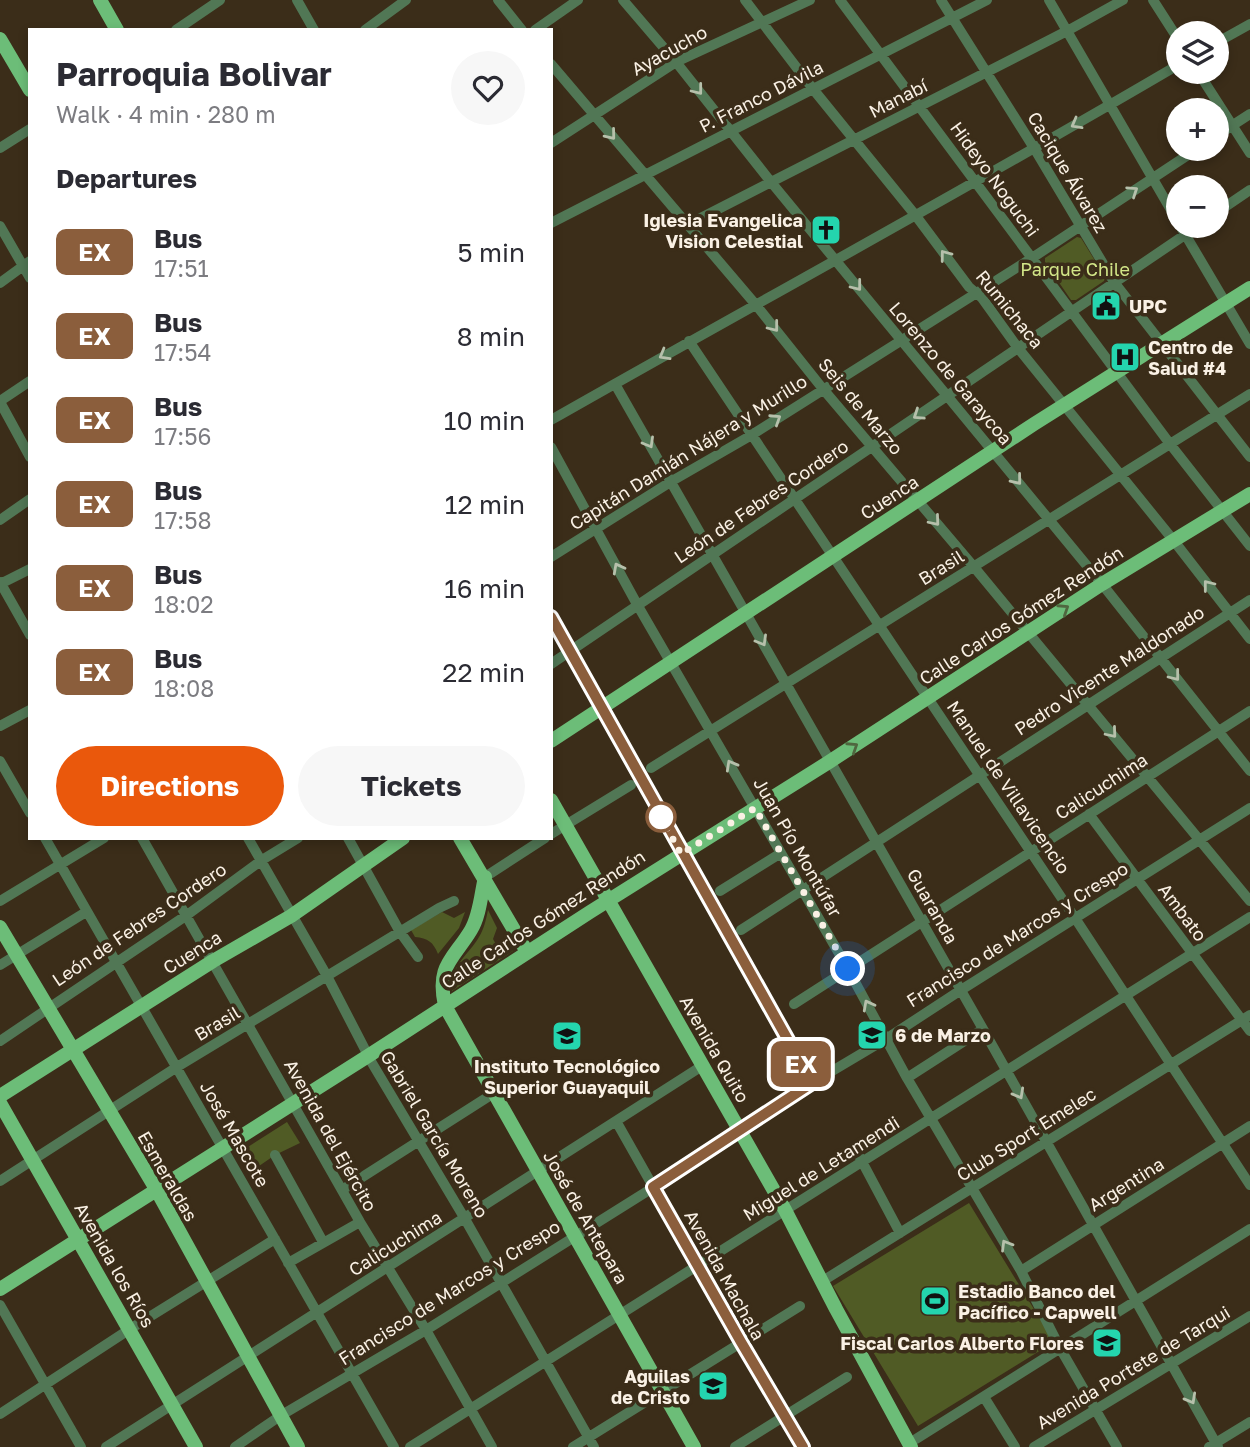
<!DOCTYPE html>
<meta charset="utf-8">
<style>
body{margin:0;font-family:"Golos Text",sans-serif;background:#f7f7f7;color:#2b2b33;height:100vh;display:flex;flex-direction:column;font-size:26px;white-space:nowrap}
*{box-sizing:border-box;margin:0}
p{font-size:23px;color:#7c7c81}
.icon{flex:none;width:38px;height:38px;fill:none;stroke:currentColor;stroke-width:2;stroke-linecap:round;stroke-linejoin:round}
.map{position:relative;flex:1;overflow:hidden}
.panel{position:absolute;left:28px;top:28px;width:525px;height:812px;display:flex;flex-direction:column;background:#fff;border-radius:0px;box-shadow:0 4px 10px #0003}
.panel>*{flex:none}
.badge{padding:0 14px;border-radius:10px;font-size:24px;line-height:46px}
.controls{position:absolute;left:1166px;top:21px;display:grid;gap:14px}
.controls a{display:grid;place-items:center;width:63px;height:63px;border-radius:50%;background:#fff;box-shadow:0 4px 10px #0003;font-size:35px}
.you{position:absolute;width:35px;height:35px;margin:-18px;border:5px solid #fff;border-radius:50%;background:#1a73e8;box-shadow:0 0 0 10px #1a73e833}
.map>.badge{position:absolute;translate:-50% -50%;box-shadow:0 0 0 4px #fff}
h2{padding:0 28px;font-size:26px;line-height:63px}
.round{display:grid;place-items:center;flex:none;width:74px;height:74px;border-radius:37px;background:#f7f7f7}
.headline{display:flex;align-items:center;justify-content:space-between;height:119px;padding:0 28px}
h1{font-size:33px;font-weight:700;line-height:52px}
.cta{display:flex;gap:14px;margin-top:auto;padding:14px 28px}
.cta a{flex:1;height:80px;border-radius:42px;background:#ea580c;color:#fff;font-size:28px;font-weight:700;line-height:80px;text-align:center}
.cta a+a{background:#f7f7f7;color:#2b2b33}
ul{padding:0;list-style:none}
li{display:flex;align-items:center;gap:21px;height:84px;padding:0 28px}
li div{flex:1}
li b{display:block;font-size:26px}
li em{font-style:normal}
li .badge{min-width:77px;font-weight:700;text-align:center}
.map>svg:first-child{display:block}
</style>
<div class="map">
<svg width="1250" height="1447" viewBox="0 0 1250 1447">
<rect width="100%" height="100%" fill="#3b2d19"/>
<path fill="#505b25" d="M1077 237 1081 238 1105 277 1104 281 1076 300H1071L1045 262V258Z
M488 910 497 928 493 939 498 948 506 947 513 951 452 991C449 966 468 956 479 937 484 929 486 920 488 910Z
M442 912 454 918 465 912 459 928 438 954C433 942 428 938 415 937L411 930Z
M287 1122 300 1143 275 1155 249 1173 237 1154Z
M969 1203 1054 1342 918 1426 833 1286Z"/>
<g fill="none" stroke-linecap="round" stroke-linejoin="round">
<path stroke="#517755" stroke-width="10" d="M297 0 314 30
M498 0 522 30
M623 0 676 62 771 182 1102 584 1250 771
M745 0 813 89 916 216 969 287 982 298 1018 348 1174 541 1250 639
M840 0 1170 444 1250 546
M941 0 1034 148 1114 282 1250 457
M1049 0 1178 222
M1153 0 1178 39
M176 30 220 0
M365 30 406 0
M535 30 578 0
M1216 43 1250 24
M551 64 756 305 823 389 974 567 1250 901
M1198 72 1250 153
M1216 136 1250 114
M551 143 676 62 810 0
M0 148 30 129
M1216 213 1250 190
M551 223 987 0
M687 225 1067 31 1123 0
M0 226 30 278
M1182 229 1250 344
M0 283 30 261
M689 341 1075 918 1250 1185
M615 384 983 1029 1218 1447
M0 401 30 381
M0 402 30 457
M551 420C760 301 971 187 1178 65
M551 447 638 606 848 969 907 1078 1021 1271 1060 1348 1117 1447
M0 520 30 499
M551 557 672 481 750 436 1032 258 1197 149
M0 582 30 635
M0 584 30 569
M551 664 1198 226
M0 726 30 710
M0 761 30 813
M651 768 1250 394
M1089 814 1250 1031
M551 834 631 785
M45 838 394 1447
M142 838 360 1222 426 1330 492 1447
M248 838 327 976 372 1063 465 1219 594 1447
M348 838 400 932 418 957
M485 877 545 838
M720 891 781 853
M0 901 104 838
M741 930 1250 600
M0 965 86 912
M794 1004 1250 711
M0 1041 187 915 262 860 298 838
M907 1078 983 1029
M616 1121 741 1342 803 1447
M858 1154 900 1233
M275 1155 323 1242
M0 1181 177 1067 439 908 454 901
M342 1190 494 1093
M288 1263 360 1222
M1021 1271 1250 1126
M821 1282 1250 1015
M0 1305 81 1447
M984 1397 1015 1447
M0 1414 130 1329 275 1239
M916 1439 1250 1229
M106 1447 702 1066
M235 1447 280 1416 426 1330 654 1187 812 1083 886 1039 961 990 1250 808
M410 1447 1250 917
M573 1447 800 1306
M735 1447 847 1377
M1034 1447 1250 1316
M1209 1447 1250 1422"/>
<path stroke="#6cbd78" stroke-width="14" d="M100 0 117 30
M0 39 30 90
M551 741 1034 424 1250 288
M551 800 785 1210 836 1309 911 1447
M460 838 527 952
M485 877C481 894 480 915 471 930 453 960 436 965 445 1006L694 1447
M0 927 156 1189 298 1447
M0 1096 213 961 291 916 403 838
M0 1103 196 1447
M0 1289 368 1056 590 912 829 762 1102 584 1250 494"/>
</g>
<defs><path id="oneway-chevron" d="M-2-3.5L2.5 0L-2 3.5" fill="none" stroke-width="1.6" stroke-linecap="round" stroke-linejoin="round" transform="scale(1.75)"/></defs>
<g stroke="#b6c0ab">
<use href="#oneway-chevron" transform="translate(698 90) rotate(52)"/>
<use href="#oneway-chevron" transform="translate(1076 124) rotate(151)"/>
<use href="#oneway-chevron" transform="translate(611 135) rotate(51)"/>
<use href="#oneway-chevron" transform="translate(1133 191) rotate(-34)"/>
<use href="#oneway-chevron" transform="translate(945 255) rotate(-127)"/>
<use href="#oneway-chevron" transform="translate(857 286) rotate(52)"/>
<use href="#oneway-chevron" transform="translate(774 327) rotate(52)"/>
<use href="#oneway-chevron" transform="translate(664 355) rotate(150)"/>
<use href="#oneway-chevron" transform="translate(918 415) rotate(146)"/>
<use href="#oneway-chevron" transform="translate(776 419) rotate(-33)"/>
<use href="#oneway-chevron" transform="translate(649 443) rotate(60)"/>
<use href="#oneway-chevron" transform="translate(1017 480) rotate(51)"/>
<use href="#oneway-chevron" transform="translate(935 521) rotate(50)"/>
<use href="#oneway-chevron" transform="translate(618 568) rotate(-118)"/>
<use href="#oneway-chevron" transform="translate(1208 585) rotate(-128)"/>
<use href="#oneway-chevron" transform="translate(762 641) rotate(60)"/>
<use href="#oneway-chevron" transform="translate(1175 676) rotate(52)"/>
<use href="#oneway-chevron" transform="translate(1112 733) rotate(50)"/>
<use href="#oneway-chevron" transform="translate(731 765) rotate(-119)"/>
<use href="#oneway-chevron" transform="translate(868 1005) rotate(-118)"/>
<use href="#oneway-chevron" transform="translate(1019 1094) rotate(61)"/>
<use href="#oneway-chevron" transform="translate(1006 1245) rotate(-121)"/>
<use href="#oneway-chevron" transform="translate(1191 1399) rotate(61)"/>
</g>
<g stroke="#4f673f">
<use href="#oneway-chevron" transform="translate(1064 609) rotate(-33)"/>
<use href="#oneway-chevron" transform="translate(853 747) rotate(-33)"/>
</g>
<g fill="none" stroke-linecap="round" stroke-linejoin="round">
<g stroke="#fff" stroke-width="16">
<path id="line" d="M551 617 812 1083 653 1187 741 1342 803 1447"/>
</g>
<use href="#line" stroke="#8b5e3c" stroke-width="10"/>
<path stroke="#faf1e5" stroke-width="7" stroke-dasharray="0 12.6" d="M661 817 681 854 755 808 848 969"/>
</g>
<defs>
<g id="church-square" transform="scale(1.575)"><rect x="-9" y="-9" width="18" height="18" rx="4" fill="#24d5ae" stroke="#3b2d19"/><path d="M-1.2-6h2.4v3.5h3.3v2.4h-3.3V6h-2.4V-.1h-3.3v-2.4h3.3Z" fill="#111"/></g>
<g id="civic-square" transform="scale(1.575)"><rect x="-9" y="-9" width="18" height="18" rx="4" fill="#24d5ae" stroke="#3b2d19"/><path d="M-.6-6.5H3V-4.5H.6V-3L4-1V1h2V6H-6V1h2V-1L-.6-3ZM-1.2 2.5V6h2.4V2.5Z" fill="#111"/></g>
<g id="hospital-square" transform="scale(1.575)"><rect x="-9" y="-9" width="18" height="18" rx="4" fill="#24d5ae" stroke="#3b2d19"/><path d="M-5-5h3v3.5h4V-5h3V5h-3V1.5h-4V5h-3Z" fill="#111"/></g>
<g id="university-square" transform="scale(1.575)"><rect x="-9" y="-9" width="18" height="18" rx="4" fill="#24d5ae" stroke="#3b2d19"/><path d="M0-5L7-2L0 1L-7-2ZM-4 1L0 2.5L4 1V4Q0 6-4 4Z" fill="#111"/></g>
<g id="school-square" transform="scale(1.575)"><rect x="-9" y="-9" width="18" height="18" rx="4" fill="#24d5ae" stroke="#3b2d19"/><path d="M0-5L7-2L0 1L-7-2ZM-4 1L0 2.5L4 1V4Q0 6-4 4Z" fill="#111"/></g>
<g id="stadium-square" transform="scale(1.575)"><rect x="-9" y="-9" width="18" height="18" rx="4" fill="#24d5ae" stroke="#3b2d19"/><path d="M0-5a6.5 5 0 1 0 0 10a6.5 5 0 1 0 0-10ZM-3.5-1.8h7v3.6h-7Z" fill="#111"/></g>
</defs>
<g fill-rule="evenodd">
<use href="#church-square" x="826" y="230"/>
<use href="#civic-square" x="1106" y="306"/>
<use href="#hospital-square" x="1125" y="357"/>
<use href="#university-square" x="872" y="1035"/>
<use href="#school-square" x="567" y="1036"/>
<use href="#stadium-square" x="935" y="1301"/>
<use href="#school-square" x="1107" y="1343"/>
<use href="#school-square" x="713" y="1386"/>
</g>
<circle fill="#fff" stroke="#8b5e3c" stroke-width="3.5" cx="661" cy="817" r="14"/>
<g text-anchor="middle" dominant-baseline="central" stroke-width="7" stroke-linejoin="round" paint-order="stroke">
<g font-size="18" fill="#faf1e5" stroke="#3b2d19">
<text transform="translate(669 50) rotate(-29)">Ayacucho</text>
<text transform="translate(761 96) rotate(-27)">P. Franco Dávila</text>
<text transform="translate(898 98) rotate(-27)">Manabí</text>
<text transform="translate(1068 172) rotate(59)">Cacique Álvarez</text>
<text transform="translate(995 179) rotate(54)">Hideyo Noguchi</text>
<text transform="translate(1010 309) rotate(51)">Rumichaca</text>
<text transform="translate(951 373) rotate(50)">Lorenzo de Garaycoa</text>
<text transform="translate(861 406) rotate(50)">Seis de Marzo</text>
<text transform="translate(688 452) rotate(-32)">Capitán Damián Nájera y Murillo</text>
<text transform="translate(889 497) rotate(-33)">Cuenca</text>
<text transform="translate(761 501) rotate(-34)">León de Febres Cordero</text>
<text transform="translate(941 567) rotate(-32)">Brasil</text>
<text transform="translate(1021 615) rotate(-33)">Calle Carlos Gómez Rendón</text>
<text transform="translate(1109 670) rotate(-33)">Pedro Vicente Maldonado</text>
<text transform="translate(1101 786) rotate(-33)">Calicuchima</text>
<text transform="translate(1009 787) rotate(56)">Manuel de Villavicencio</text>
<text transform="translate(798 847) rotate(60)">Juan Pío Montúfar</text>
<text transform="translate(933 906) rotate(60)">Guaranda</text>
<text transform="translate(1183 912) rotate(53)">Ambato</text>
<text transform="translate(543 919) rotate(-33)">Calle Carlos Gómez Rendón</text>
<text transform="translate(139 924) rotate(-34)">León de Febres Cordero</text>
<text transform="translate(1017 934) rotate(-32)">Francisco de Marcos y Crespo</text>
<text transform="translate(192 952) rotate(-32)">Cuenca</text>
<text transform="translate(217 1023) rotate(-31)">Brasil</text>
<text transform="translate(715 1049) rotate(60)">Avenida Quito</text>
<text transform="translate(235 1134) rotate(60)">José Mascote</text>
<text transform="translate(435 1134) rotate(59)">Gabriel García Moreno</text>
<text transform="translate(1026 1134) rotate(-32)">Club Sport Emelec</text>
<text transform="translate(331 1135) rotate(61)">Avenida del Ejército</text>
<text transform="translate(821 1168) rotate(-32)">Miguel de Letamendi</text>
<text transform="translate(168 1176) rotate(60)">Esmeraldas</text>
<text transform="translate(1126 1184) rotate(-32)">Argentina</text>
<text transform="translate(586 1217) rotate(60)">José de Antepara</text>
<text transform="translate(395 1243) rotate(-32)">Calicuchima</text>
<text transform="translate(115 1265) rotate(60)">Avenida los Ríos</text>
<text transform="translate(725 1275) rotate(61)">Avenida Machala</text>
<text transform="translate(449 1292) rotate(-32)">Francisco de Marcos y Crespo</text>
<text transform="translate(1133 1367) rotate(-31)">Avenida Portete de Tarqui</text>
</g>
<g font-size="18" font-weight="bold" fill="#faf1e5" stroke="#3b2d19" text-anchor="start">
<text x="803" y="220" text-anchor="end">Iglesia Evangelica<tspan x="803" dy="21">Vision Celestial</tspan></text>
<text x="1129" y="306">UPC</text>
<text x="1148" y="347">Centro de<tspan x="1148" dy="21">Salud #4</tspan></text>
<text x="895" y="1035">6 de Marzo</text>
<text x="567" y="1066" text-anchor="middle">Instituto Tecnológico<tspan x="567" dy="21">Superior Guayaquil</tspan></text>
<text x="958" y="1291">Estadio Banco del<tspan x="958" dy="21">Pacífico - Capwell</tspan></text>
<text x="1084" y="1343" text-anchor="end">Fiscal Carlos Alberto Flores</text>
<text x="690" y="1376" text-anchor="end">Aguilas<tspan x="690" dy="21">de Cristo</tspan></text>
</g>
<g font-size="18" fill="#d2e688" stroke="#3b2d19">
<text x="1075" y="269">Parque Chile</text>
</g>
</g>
</svg>
<div class="controls">
<a><svg class="icon" aria-label="layers" viewBox="0 0 24 24"><path d="M12 4l9 5-9 5-9-5zM3 14l9 5 9-5"/></svg></a>
<a>+</a>
<a>−</a>
</div>
<div class="you" style="left:848px;top:969px"></div>
<b class="badge" style="left:801px;top:1064px;background:#8b5e3c;color:#fff">EX</b>
<section class="panel">
<div class="headline"><div><h1>Parroquia Bolivar</h1><p>Walk · 4 min · 280 m</p></div><a class="round"><svg class="icon" aria-label="heart" viewBox="0 0 24 24"><path d="M12 20l-8-8c-3-5 5-10 8-4 3-6 11-1 8 4z"/></svg></a></div>
<h2>Departures</h2>
<ul>
<li><span class="badge" style="background:#8b5e3c;color:#fff">EX</span><div><b>Bus</b><p>17:51</p></div><em>5 min</em></li>
<li><span class="badge" style="background:#8b5e3c;color:#fff">EX</span><div><b>Bus</b><p>17:54</p></div><em>8 min</em></li>
<li><span class="badge" style="background:#8b5e3c;color:#fff">EX</span><div><b>Bus</b><p>17:56</p></div><em>10 min</em></li>
<li><span class="badge" style="background:#8b5e3c;color:#fff">EX</span><div><b>Bus</b><p>17:58</p></div><em>12 min</em></li>
<li><span class="badge" style="background:#8b5e3c;color:#fff">EX</span><div><b>Bus</b><p>18:02</p></div><em>16 min</em></li>
<li><span class="badge" style="background:#8b5e3c;color:#fff">EX</span><div><b>Bus</b><p>18:08</p></div><em>22 min</em></li>
</ul>
<div class="cta"><a>Directions</a><a>Tickets</a></div>
</section>
</div>
